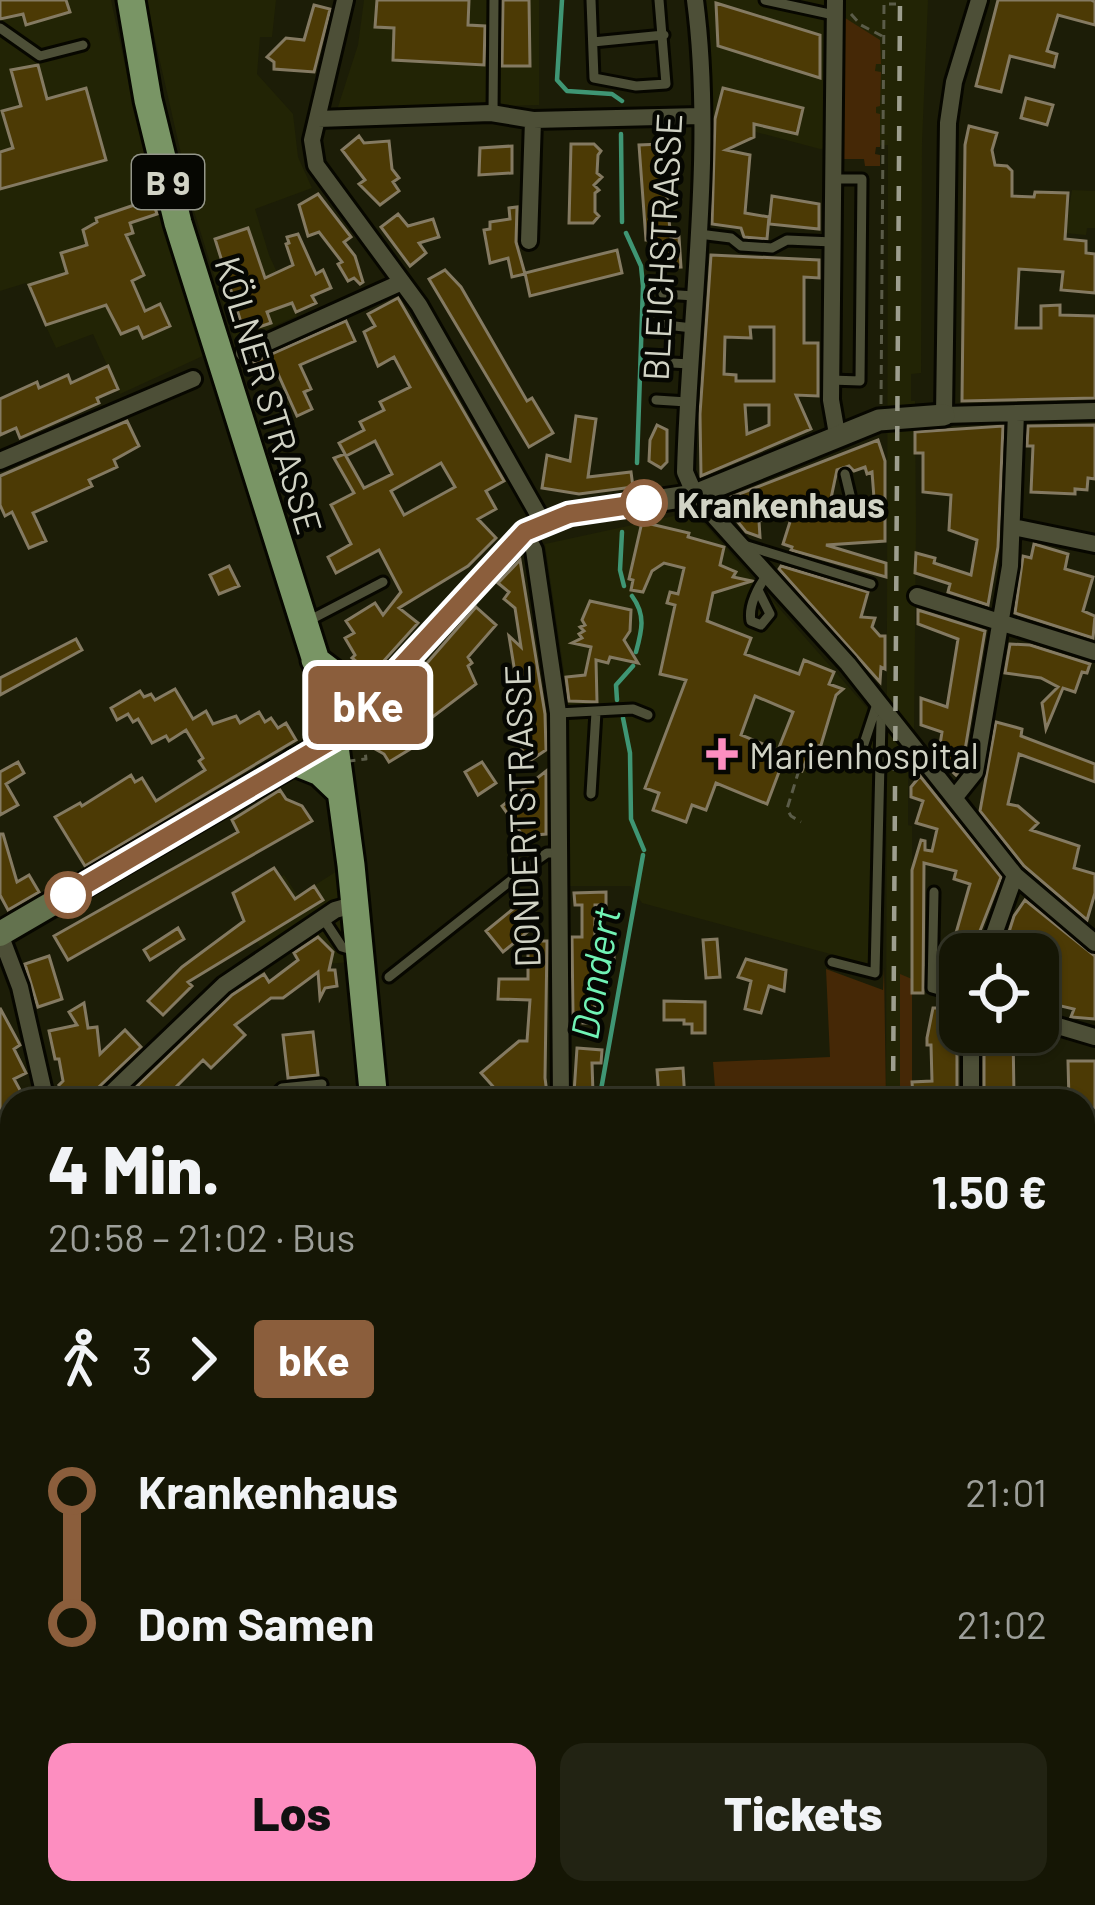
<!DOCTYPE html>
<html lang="de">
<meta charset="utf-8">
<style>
body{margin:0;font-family:Barlow,sans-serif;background:#222313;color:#f1f3f6;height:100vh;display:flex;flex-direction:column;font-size:45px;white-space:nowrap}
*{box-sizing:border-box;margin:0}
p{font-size:39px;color:#9d9f9a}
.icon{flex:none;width:66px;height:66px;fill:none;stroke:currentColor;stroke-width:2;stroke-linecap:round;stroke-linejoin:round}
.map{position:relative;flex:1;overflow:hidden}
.drawer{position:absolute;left:0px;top:1089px;width:1095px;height:816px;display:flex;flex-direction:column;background:#151605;border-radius:36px 36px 0 0;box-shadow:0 3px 9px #0004,0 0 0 3px #343527}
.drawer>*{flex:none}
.badge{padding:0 24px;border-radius:9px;font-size:42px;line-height:78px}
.controls{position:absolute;left:939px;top:933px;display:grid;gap:24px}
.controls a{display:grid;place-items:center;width:120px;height:120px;border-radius:24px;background:#151605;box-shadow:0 3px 9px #0004,0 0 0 3px #343527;font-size:60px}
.map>.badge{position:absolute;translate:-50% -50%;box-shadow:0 0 0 6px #fff}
.legs{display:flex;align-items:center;gap:18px;height:132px;padding:0 48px;font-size:39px}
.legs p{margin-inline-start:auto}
.head{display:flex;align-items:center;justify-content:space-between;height:204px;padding:0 48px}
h1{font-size:66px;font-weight:800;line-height:90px}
.button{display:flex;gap:24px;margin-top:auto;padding:24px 48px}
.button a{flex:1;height:138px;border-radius:24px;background:#fd8ec0;color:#111;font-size:48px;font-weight:800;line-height:138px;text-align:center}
.button a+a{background:#222313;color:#f1f3f6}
ul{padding:0 48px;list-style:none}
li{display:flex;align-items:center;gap:42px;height:132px;font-size:45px}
li i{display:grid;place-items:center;width:18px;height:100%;margin:0 15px;background:currentColor}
li i::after{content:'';width:30px;height:30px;margin:-15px;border:9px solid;border-radius:50%;background:#151605}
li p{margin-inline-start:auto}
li:first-child i{background:linear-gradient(#0000 50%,currentColor 0)}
li:last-child i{background:linear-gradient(currentColor 50%,#0000 0)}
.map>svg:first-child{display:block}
</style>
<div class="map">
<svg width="1095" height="1905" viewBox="0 0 1095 1905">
<rect width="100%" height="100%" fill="#1c1d07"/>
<path fill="#222405" d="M0 0H111L148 172 205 355 120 394 93 334 56 348 26 283 0 291Z
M146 0H276L272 37H260L257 74 293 114 298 157 312 188 255 209 269 255 297 316 235 343 194 211Z
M364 0H539V105L337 110 358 45Z
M705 0H928L922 142 921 373 911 374V401H915L916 524 914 732 912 759 908 757V825L912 826V979L900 976V1101H886L888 145 820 149 707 119 710 31Z
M1072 190 1095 191V228H1087L1086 235 1065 233Z
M674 516H689L704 523 876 718 871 965 642 903 631 886H570L568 699 545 544Z
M337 871 349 962 328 964 310 938 271 964 235 907 284 875 298 896Z
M282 1893H442L443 1905H283Z"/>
<path fill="#452806" d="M842 16 880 40 881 64H876L875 71 881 72 880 106 876 107V113L880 114V147H876L875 154 880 155V166H865L864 159H843Z
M884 968 886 1101H716L713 1062 830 1057 826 969 883 990Z
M900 974 912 979V1101H900Z"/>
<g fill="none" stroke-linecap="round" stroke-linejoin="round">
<path stroke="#3f9674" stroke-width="4.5" d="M562 0 557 80 567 91 612 94 622 101
M621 134 622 222
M626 233 641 266 643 286 637 463
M622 532 620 570 624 586
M632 596C646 615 642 630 636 652
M617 700 616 685 633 666
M623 718 630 753 631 819 644 850
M599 1101 643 855
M1083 1569 1088 1574
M1092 1579 1095 1588
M1095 1633V1655"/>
</g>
<path fill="#4c3a05" stroke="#847a62" stroke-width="3" fill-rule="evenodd" d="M0 0H66L70 12 26 25 23 14 0 19Z
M377 0H469L468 25 485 26 484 65 393 60 394 28 375 27Z
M503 0H529L530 66H502Z
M998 0H1091L1095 2V25L1058 15 1047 51 1057 54 1054 67 1010 56 1001 92 976 86Z
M716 3 820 35V78L718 46Z
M314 5 330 9 314 72 274 69V62L267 57 286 38 304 40Z
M38 65 47 99 86 88 106 160 0 189V152L13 148 2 111 21 106 11 70Z
M723 88 803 108 797 134 754 124V137L726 150 750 155 745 213 769 217 767 239 744 237 741 228 712 224 715 119Z
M1026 98 1053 105 1047 125 1021 118Z
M969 126 997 133 992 150 995 165 1007 166 1012 171V196L1034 197 1035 192 1068 193 1065 239 1086 241V253L1095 254V293L1061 290 1063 272 1019 269 1016 328H1041V306L1060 305V315L1095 316V398L962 401 965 145Z
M359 136 364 143 389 141 392 169 399 178 393 182 399 191 380 205 359 184 365 180 342 150Z
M571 144H594L601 151 598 155 597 173 602 177 594 185 599 190 595 193V212L599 216 593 223H569Z
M662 144 670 230 671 238 679 237 681 267 655 268 654 240H646L639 145Z
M512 146V173L479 175 480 148Z
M318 194 351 237 344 242 355 256 363 282 360 284 354 278 348 281 338 264 342 262 319 232 308 236 299 205Z
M772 196 819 204V229L769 224Z
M152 199 157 214 130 223 133 233 126 235 144 275 132 281 145 311 160 304 170 326 143 338 138 327 121 334 106 305 46 325 29 285 67 273 61 253 87 245 83 230 97 222 96 218Z
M517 207 516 242 525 274 512 277 508 258 490 263 484 230 490 229V222L510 219 509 208Z
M398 214 408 226 433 219 439 237 419 243 426 253 410 266 381 227Z
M248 228 265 278 293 265 286 244 289 243 287 237 298 234 316 274 323 270 331 288 312 296 316 303 296 312 292 303 267 312 271 323 244 332 215 239Z
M617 250 622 273 530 296 525 273Z
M711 255 819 260V278L804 277V343H818V396L796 395 811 429 701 476 700 414ZM750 327H774V381H736V375L724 374 725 337 751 338ZM745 405H769V425L747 434Z
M445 270 461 287 527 401 532 398 553 433 529 447 429 279Z
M398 298 504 481 486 491 496 509 478 519 496 538 468 566 399 608 418 623 372 674 352 658 355 655 345 638 354 633 346 621 375 603 383 615 401 592 379 550 336 573 328 557 351 544 331 505 354 493 334 458 345 454 339 443 364 430 360 422 384 410 380 402 410 387 394 357 378 366 364 332 375 326 368 314ZM375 441 392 474 364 488 346 456ZM441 463 455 487 404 515 391 491Z
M346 321 355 341 300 365 311 389 304 392 312 409 297 416 278 374 262 381 254 362Z
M108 366 118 389 97 398 99 403 20 438 16 428 0 435V399L37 382 39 388 68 375 71 383Z
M576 416 596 419 588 477 631 472 633 487 579 494 542 488 547 455 570 461Z
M127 421 139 446 114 460 117 467 89 480 92 486 33 513 46 541 29 548 12 512 5 516 0 505V476Z
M657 425 667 430V462L661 468 649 461 650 440Z
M1095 425V479L1088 478 1087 490 1075 489V494L1031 492 1033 446H1027L1028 426Z
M1003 426 998 547 988 605 948 592 950 584 915 573 916 553 935 558 934 563 971 575 977 540 949 530 951 495 923 492V453H915V432Z
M878 440 885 461V541L826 545 886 563V577L791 550 792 547 783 544 795 506 759 521 760 537 746 532 721 501ZM849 466 854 471 865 467 867 474 872 472 874 498 860 499 852 508 842 501 830 503 837 470Z
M642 522 689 533 688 537 724 547 720 565 736 572 733 577 752 581 713 593 707 621 751 638 745 654 799 674 804 660 834 672 829 684 843 689 836 695 821 745 810 749 814 764 806 761 802 771 782 764 767 804 716 783 706 810 692 805 686 822 653 810 659 793 645 788 686 680 660 674 675 605 667 603 670 592 678 594 684 568 664 563 652 571 643 592 631 590 633 580 629 579ZM755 696 793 712 778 750 741 735Z
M1034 544 1068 554 1065 569 1093 577 1083 611 1095 616 1093 638 1015 613 1023 556 1031 558Z
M520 560 545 714 546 750 522 766V743H513L512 708 530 696 525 677 516 679 509 636 521 647 515 608 504 599 509 592 498 583Z
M229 566 239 586 219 594 210 575Z
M781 566 868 592 861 617 875 618 872 627 880 636H885V669L881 667 880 682 779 569Z
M590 601 631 610 630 631 624 640 638 663 610 657 608 663 596 660 597 702 569 701 566 677 585 675 591 647 572 643 582 638 579 634 584 631 580 627 585 625 582 620Z
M476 607 496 625 468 657 472 663 468 666 476 684 410 734 417 745 389 762 384 754 366 744 378 719Z
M918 610 985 631 962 768 956 775 942 762 944 751H939L942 732 921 725V698L947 707 958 639 918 624Z
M76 639 82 650 0 695V678Z
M1010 644 1030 645 1090 664 1087 673 1082 672 1075 692 1063 688 1046 729 1042 703 1058 687 1041 678 1005 673Z
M175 689 193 719 206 711 213 724 236 716 240 723 259 712 265 722 271 718 278 728 286 723 296 740 85 866 55 817 80 803 82 806 131 775 135 782 142 778 156 801 205 770 199 761 203 758 186 730 169 741 166 736 152 743 138 719 133 722 128 714 117 720 111 708 140 691 144 697 151 694 155 700Z
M996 722 1022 729 1021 736 1095 764V782L1019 754 1008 804 1018 806 1038 823 1031 830 1079 846 1074 868 1095 874V893L1087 920 1024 866 980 811Z
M18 762 24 773 6 784 18 805 0 815V772Z
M482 762 496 783 478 795 465 772Z
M546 771V834L523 836 502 806Z
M920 776 1001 877 971 954H950L970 884 954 879 956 871 924 863 923 993H912V870L921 840 925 841V850L932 851 937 829 916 823 923 801 911 797V787Z
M280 790 286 799 302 806 312 821 68 960 54 936 238 832 232 820Z
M0 834H3L17 882 29 875 39 892 8 910 0 895Z
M274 868 295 899 314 886 323 900 188 982 192 986 163 1015 148 1001 182 967 244 921 233 893Z
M606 892V905H595V945H614V960H594L595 1023H583V1015H573L572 937H582V905H575L574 893Z
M1025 900 1095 956V1019L1071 1017 1074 1009 1057 1005 1050 1010 1038 1008V954H1002L1014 916Z
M519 904 536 925 503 952 486 931Z
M178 928 184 939 150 960 144 950Z
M318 937 333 952 329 970H335L337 986 325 988 320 998 318 972 283 998H271L235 1025 245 1035 211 1068 203 1060 175 1088 178 1091 169 1101H139L131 1092 232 995 264 974 269 982 298 960 294 953Z
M717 939 720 977 706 978 703 940Z
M528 941H547L545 1078 548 1101H506L481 1073 519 1041H527L530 1000 498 999 499 979H528Z
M49 956 62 999 38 1007 25 964Z
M746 959 786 970 784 991 769 986 761 1013 745 1009 751 981 738 977Z
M664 1001 705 1002V1033H692V1024H684V1020H664Z
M84 1003 88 1028 97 1027 100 1054 125 1030 141 1047 84 1101H75L59 1085 63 1081 59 1059H55L49 1031 77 1025 69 1012Z
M0 1008 20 1045 14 1049 26 1073 14 1079 26 1101H12V1168L0 1175Z
M933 1008H948V1016H957V1101L913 1096 912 1082 932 1081 931 1045H927V1038Z
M313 1032 318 1075 288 1078 283 1035Z
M1009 1032H1013L1014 1097H984V1040H1003Z
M577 1048 602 1050 601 1063H592L593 1093H574Z
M1068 1061H1095V1108L1083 1109V1101H1069Z
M683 1068 685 1101H673V1096L659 1097 657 1070Z
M1095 1160V1237L1083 1238V1161Z
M0 1230 12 1233V1335L0 1361Z
M1084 1433 1095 1462V1536L1083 1541Z
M46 1893H88L90 1905H47Z
M140 1893H187L188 1905H141Z
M702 1893H748L750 1905H670L669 1898Z
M830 1893 832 1905H780L779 1897Z
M964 1893H1004V1905H965Z"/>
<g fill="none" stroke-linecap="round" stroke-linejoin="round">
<g stroke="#070700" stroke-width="15">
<path id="service" d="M591 0 594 78 636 86 666 84 659 0
M765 0 834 15
M0 28 40 56 83 45
M593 42 664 35
M493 113 494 0
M699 234 731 238 741 246 772 248 787 240 833 242
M663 294 695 296
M658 324 692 328
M654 362 690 364
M831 380 860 381 862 179H834
M656 400 687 402
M845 474 851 499
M744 545 871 584
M758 590 770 614 761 625 751 621C748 606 758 587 767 575
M308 621 383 582
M558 713 633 709 648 715
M818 753 847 763 860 756 878 701
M591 794 596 712
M934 892 932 988 960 996
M323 918 342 947 355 951
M832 962 875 973 881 720 885 712
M389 977 537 860 547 853H558
M269 1101 282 1088 322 1084
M626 1101 635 1100
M0 1186 12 1177
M1083 1760 1095 1779
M196 1893 197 1905
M859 1893 873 1905"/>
</g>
<g stroke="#070700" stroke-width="22">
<path id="minor" d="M345 0 312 140 316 165 419 305 543 523
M695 0C715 152 689 318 685 472L695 495 848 664 1015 875 1095 943
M835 0 831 400 837 434
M979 0 954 82 948 123 944 415 1095 411
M318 119 491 113 533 120 701 116
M529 241 533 120
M244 353 402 282
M0 461 193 379
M1013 527 1095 544
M525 532 534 550 558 713 561 1101
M917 596 1095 652
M955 797 975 772 1010 566 1016 413
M0 934 20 987 46 1101
M987 954 1015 875
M1038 1020 1095 1037
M971 1032V1101
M103 1101 224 985 335 910 356 904
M1083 1350 1095 1349
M0 1404 12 1365
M0 1527 12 1526
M0 1773 12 1881
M13 1893 15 1905
M271 1893 272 1905
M847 1893 848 1905"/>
</g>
<g stroke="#070700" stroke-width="27">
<path id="tertiary" d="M334 739 525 532 569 514 695 495 879 420 944 415
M1083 1849 1095 1845
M546 1905 634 1893"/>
</g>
<g stroke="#070700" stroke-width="30">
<path id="secondary" d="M0 934 334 739"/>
</g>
<g stroke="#070700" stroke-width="33">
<path id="primary" d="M131 0 148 100 178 223 329 702 351 865 374 1101
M315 660 352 688 379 694
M295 762 320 772 341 792
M460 1893 461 1905"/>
</g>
<path stroke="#5b5c49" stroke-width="3" stroke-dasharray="9 6" stroke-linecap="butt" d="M851 14 861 25 882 36
M881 404 884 4H896
M349 697 377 718 364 743 366 759 325 764C301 719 295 712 349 697Z
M799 770 787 809 791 816 801 822
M493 1893 494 1905
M650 1899 679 1893
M421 1905 437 1894"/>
<use href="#service" stroke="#4d4f37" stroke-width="9"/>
<use href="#minor" stroke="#4d4f37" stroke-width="16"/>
<use href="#tertiary" stroke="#4d4f37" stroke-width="21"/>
<use href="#secondary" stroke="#63724e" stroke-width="24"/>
<use href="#primary" stroke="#799565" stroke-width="27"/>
<path stroke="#9d9e8e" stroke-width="4.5" stroke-dasharray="15 15" stroke-linecap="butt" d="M893 1101 900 0
M895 1905V1893"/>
</g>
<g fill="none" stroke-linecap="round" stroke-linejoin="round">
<g stroke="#fff" stroke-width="27">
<path id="line-1" d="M68 895 334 739 525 532 569 514 644 503"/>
</g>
<use href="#line-1" stroke="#8b5e3c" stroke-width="18"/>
</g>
<g fill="#fff" stroke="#8b5e3c" stroke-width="6">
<circle cx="644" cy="503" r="21"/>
<circle cx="68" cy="895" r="21"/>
</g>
<path fill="#fd8ec0" stroke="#060702" stroke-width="4.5" d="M716 736h12v12h12v12h-12v12h-12v-12h-12v-12h12z"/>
<g text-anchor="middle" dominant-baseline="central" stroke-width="9" stroke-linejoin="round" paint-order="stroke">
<rect fill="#060702" stroke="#94968a" stroke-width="3" x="132" y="155" width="72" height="54" rx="9"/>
<g font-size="33" font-weight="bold" fill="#d1d3c5">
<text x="168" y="182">B 9</text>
</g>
<g font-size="36" fill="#d1d3c5" stroke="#060702">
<text transform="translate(661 247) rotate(-87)">BLEICHSTRASSE</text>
<text transform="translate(270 395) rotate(73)">KÖLNER STRASSE</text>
<text transform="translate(521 816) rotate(-92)">DONDERTSTRASSE</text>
</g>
<g font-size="36" font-weight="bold" fill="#d1d3c5" stroke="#060702" text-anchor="start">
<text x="677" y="503">Krankenhaus</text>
</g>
<g font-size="36" fill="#d1d3c5" stroke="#060702" text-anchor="start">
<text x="749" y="754">Marienhospital</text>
</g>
<g font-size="39" font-style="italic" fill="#71f3b5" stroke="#060702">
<text transform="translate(594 973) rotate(-80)">Dondert</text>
</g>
</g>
</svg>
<div class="controls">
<a><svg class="icon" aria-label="locate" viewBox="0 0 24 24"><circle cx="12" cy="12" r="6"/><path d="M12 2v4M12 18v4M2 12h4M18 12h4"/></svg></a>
</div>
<b class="badge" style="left:368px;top:705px;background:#8b5e3c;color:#fff">bKe</b>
<section class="drawer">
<div class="head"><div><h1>4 Min.</h1><p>20:58 – 21:02 · Bus</p></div><b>1.50 €</b></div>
<div class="legs"><svg class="icon" aria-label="walk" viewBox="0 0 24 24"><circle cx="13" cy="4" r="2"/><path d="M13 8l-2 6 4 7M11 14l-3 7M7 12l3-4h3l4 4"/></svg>3<svg class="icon" aria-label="forward" viewBox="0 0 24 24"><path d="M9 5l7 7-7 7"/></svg><b class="badge" style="background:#8b5e3c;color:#fff">bKe</b></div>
<ul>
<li><i style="color:#8b5e3c"></i><b>Krankenhaus</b><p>21:01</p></li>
<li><i style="color:#8b5e3c"></i><b>Dom Samen</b><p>21:02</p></li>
</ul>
<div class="button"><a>Los</a><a>Tickets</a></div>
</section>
</div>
